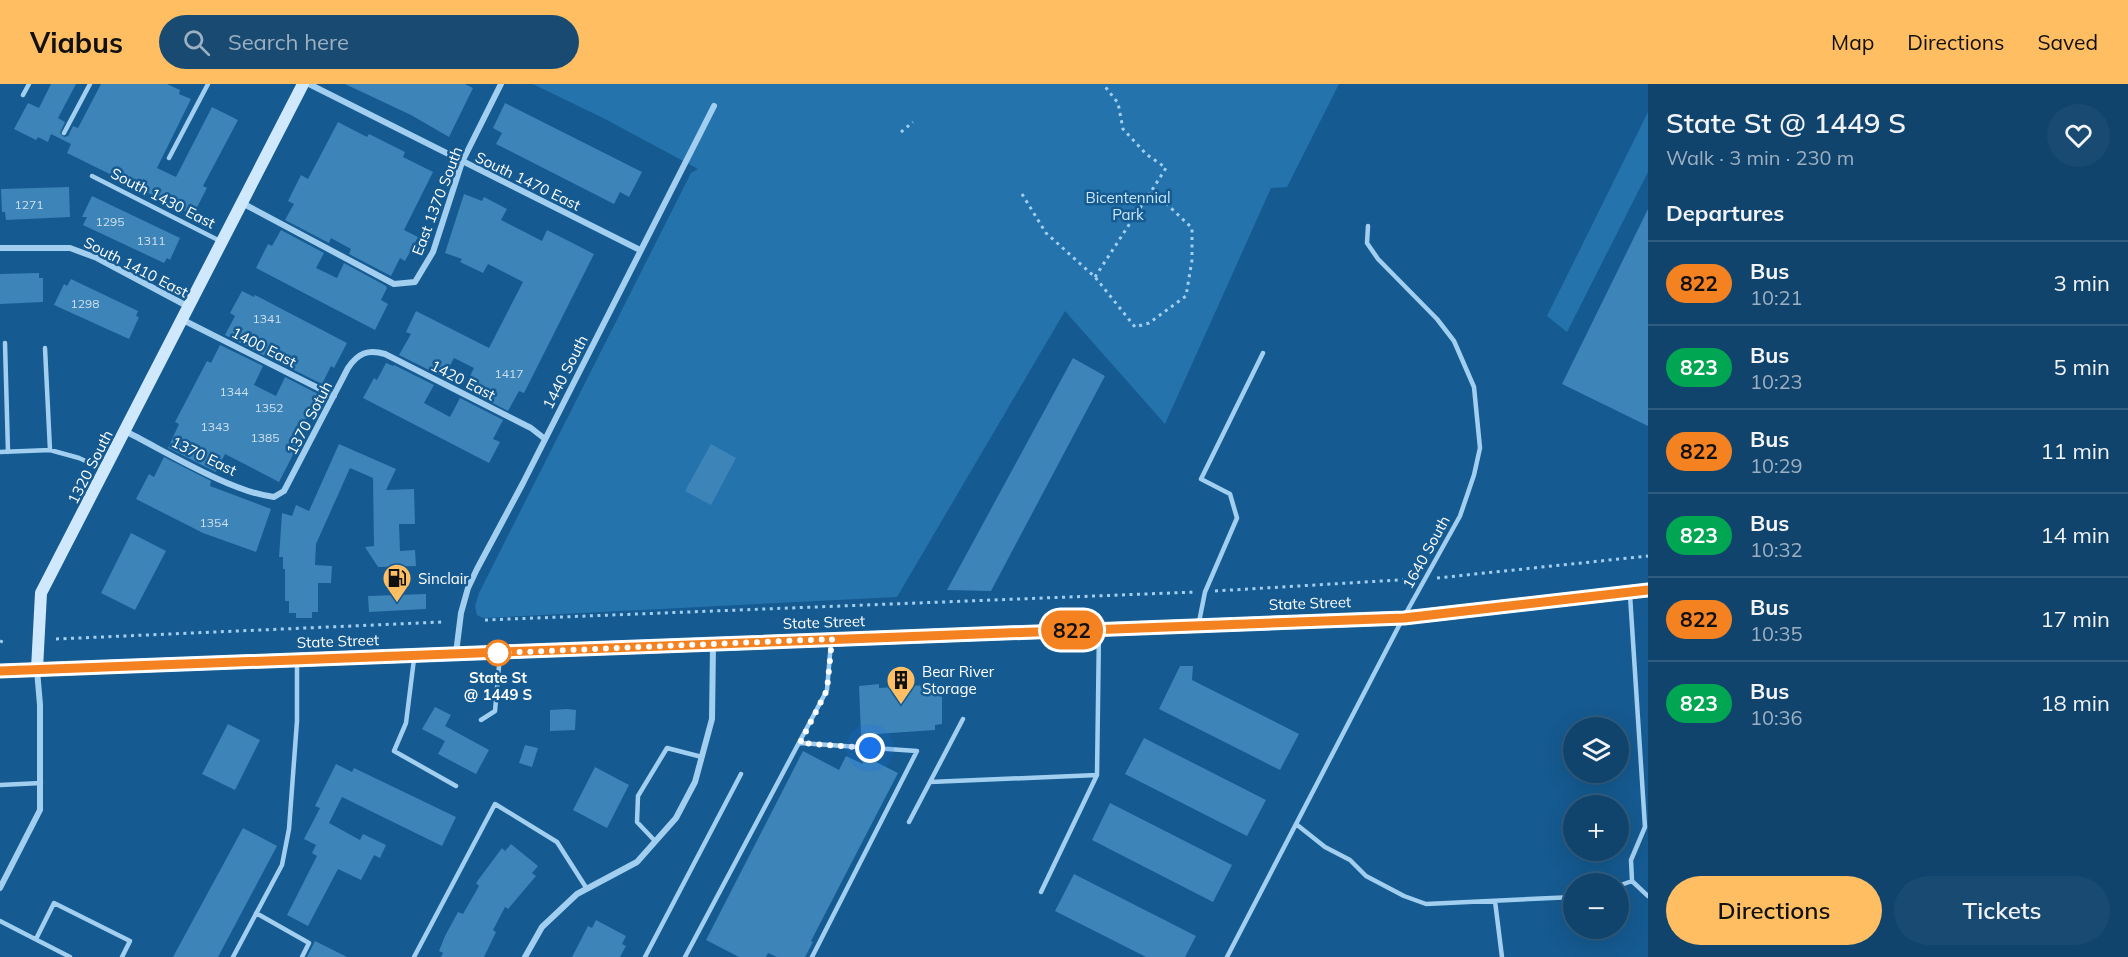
<!DOCTYPE html>
<meta charset="utf-8">
<style>
body{margin:0;font-family:Mulish,sans-serif;background:#194b72;color:#f1f3f6;height:100vh;display:flex;flex-direction:column;font-size:22px;white-space:nowrap}
*{box-sizing:border-box;margin:0}
p{font-size:20px;color:#9cb0c2}
.icon{flex:none;width:33px;height:33px;fill:none;stroke:currentColor;stroke-width:2;stroke-linecap:round;stroke-linejoin:round}
.map{position:relative;flex:1;overflow:hidden}
.side{display:flex;flex-direction:column;background:#10446c;width:480px}
.side>*{flex:none}
.badge{padding:0 12px;border-radius:20px;font-size:21px;line-height:39px}
.controls{position:absolute;left:1563px;top:633px;display:grid;gap:12px}
.controls a{display:grid;place-items:center;width:66px;height:66px;border-radius:50%;background:#10446c;box-shadow:0 6px 24px #0002,0 0 0 2px #305c7f;font-size:30px}
.you{position:absolute;width:30px;height:30px;margin:-15px;border:4px solid #fff;border-radius:50%;background:#1a73e8;box-shadow:0 0 0 9px #1a73e833}
.map>.badge{position:absolute;translate:-50% -50%;box-shadow:0 0 0 3px #fff}
h2{padding:0 18px;font-size:22px;line-height:54px}
.round{display:grid;place-items:center;flex:none;width:63px;height:63px;border-radius:32px;background:#194b72}
.overview{display:flex;align-items:center;justify-content:space-between;height:102px;padding:0 18px}
h1{font-size:28px;font-weight:600;line-height:45px}
.action{display:flex;gap:12px;margin-top:auto;padding:12px 18px}
.action a{flex:1;height:69px;border-radius:36px;background:#ffbe61;color:#111;font-size:24px;font-weight:600;line-height:69px;text-align:center}
.action a+a{background:#194b72;color:#f1f3f6}
ul{padding:0;list-style:none}
li{display:flex;align-items:center;gap:18px;height:84px;padding:0 18px;border-top:2px solid #305c7f}
li div{flex:1}
li b{display:block;font-size:22px}
li em{font-style:normal}
li .badge{min-width:66px;font-weight:700;text-align:center}
header{display:flex;align-items:center;gap:36px;box-sizing:border-box;height:84px;padding:0 30px;background:#ffbe61;color:#111}
header strong{font-size:28px}
nav{display:flex;gap:33px;margin-inline-start:auto;font-size:21px}
.search{width:420px;height:54px;background:#194b72;display:flex;align-items:center;gap:15px;box-sizing:border-box;padding:0 21px;border-radius:33px;color:#9cb0c2;font-size:22px}
main{display:flex;flex:1;min-height:0}
.map>svg:first-child{display:block}
</style>
<header>
<strong>Viabus</strong>
<div class="search"><svg class="icon" aria-label="search" viewBox="0 0 24 24"><circle cx="10" cy="10" r="6"/><path d="M15 15l6 6"/></svg>Search here</div>
<nav><a>Map</a><a>Directions</a><a>Saved</a></nav>
</header>
<main>
<div class="map">
<svg width="1648" height="873" viewBox="0 0 1648 873">
<rect width="100%" height="100%" fill="#155a90"/>
<path fill="#2473ad" d="M533 0H1339L1287 103 1271 104 1165 340 1065 227 897 513 483 534 477 531 475 522 479 509 691 89 698 85 605 35Z
M1648 28V88L1567 248 1547 232Z"/>
<path fill="#3d84b9" d="M51 0H76L58 34 65 38 60 49 64 53 68 52 73 42 78 44 101 0H167L180 6 179 10 191 15 157 84 176 93 212 23 238 36 203 102 207 104 193 131 67 69 71 60 51 50 48 58 38 53 36 56 14 45 28 19 39 24Z
M345 0H465L473 4 449 53 411 31Z
M505 19 642 88 629 113 620 108 614 120 496 60 502 49 493 44Z
M338 38 367 53 369 50 405 68 403 73 433 88 404 146 418 153 405 177 400 174 391 192 349 170 351 165 331 154 329 159 285 136 294 120 288 117 301 91 308 95Z
M69 103 70 133 6 136 5 128H2L1 105Z
M464 110 482 117 484 113 507 125 501 136 542 157 547 146 594 170 524 309 519 307 508 327 464 304 474 284 454 274 445 291 440 288 439 291 399 271 411 250 406 248 416 227 489 264 523 198 488 180 483 189 460 178 462 175 445 169Z
M92 112 180 154 170 176 167 174 164 179 83 141 87 133H82Z
M1648 125V342L1562 300Z
M281 146 324 169 316 184 337 194 344 179 386 202 387 204 381 216 388 220 375 246 256 184 268 160 272 162Z
M39 189V194H43V218L0 220V190Z
M71 195 138 227 136 232 139 233 129 255 54 221 64 200 67 202Z
M242 207 254 213 255 211 347 259 334 284 331 282 322 300 290 284 291 281 268 270 267 273 225 251 235 232 230 229Z
M220 261 263 282 254 301 276 312 285 293 318 310 294 359 298 361 279 398 225 370 216 388 168 364 179 340 175 338 207 277 211 279Z
M1073 274 1105 292 991 507 947 506Z
M386 279 393 282 394 281 434 301 424 319 450 333 460 314 503 336 493 355 500 358 489 379 363 314 374 294 377 296Z
M339 360 396 385 386 406 414 405 415 440H399L400 467 415 466 416 482 378 483 365 463 374 462 373 394 350 384 316 460 315 481 332 482 331 499H318V528H312V534H296V529H289V517H285V485H283V473H279L282 429 292 432 296 421 309 427Z
M711 360 736 374 711 421 685 407Z
M164 373 211 397 210 402 271 425 256 468 203 449 136 415 149 390 154 393Z
M131 449 166 467 135 526 101 509Z
M426 510V525L369 528 368 512Z
M1180 582H1193L1192 596 1299 650 1280 686 1159 625Z
M879 600V604L942 600V640L935 641V646L861 651 859 602Z
M435 623 451 631 445 642 489 666 476 690 438 670 445 657 422 645Z
M567 625 576 626 575 646 550 647V626Z
M228 640 260 656 235 706 202 690Z
M1144 654 1266 716 1247 752 1125 690Z
M525 661 538 664 532 683 519 679Z
M803 667 839 686 846 672 863 680 862 671 898 689 811 857 813 858 805 873H777L768 869 766 873H739L706 856Z
M336 680 352 688 354 684 456 733 442 762 342 713 329 739 360 756 363 750 386 761 380 774 374 771 361 796 338 785 308 842 287 831 317 772 312 769 316 761 304 755 320 724 315 722Z
M595 683 629 701 607 744 573 726Z
M1110 719 1232 781 1213 818 1092 756Z
M243 744 277 762 218 873H173Z
M511 760 538 782 532 789 536 792 508 825 505 823 493 846 496 848 484 873H441L443 869 439 867 445 852 458 828 463 830 479 802 476 799 502 764 505 767Z
M1074 790 1196 852 1185 873H1146L1055 827Z
M596 836 626 852 622 860 626 862 620 873H572L588 842 592 844Z
M315 857 347 873H307Z"/>
<g fill="none" stroke-linecap="round" stroke-linejoin="round">
<path stroke="#a2cff0" stroke-width="3" stroke-dasharray="3 4.5" stroke-linecap="butt" d="M901 48 913 38
M1022 110 1046 149 1095 193 1135 243 1149 239 1186 212 1192 176V144L1152 106 1166 84 1146 70 1123 45 1118 19 1103 0
M1095 193 1151 107
M1437 494 1648 472
M1215 507 1415 495
M485 536 1196 508
M56 555 442 538
M0 557 5 559"/>
<path stroke="#a2cff0" stroke-width="4.5" d="M23 11 29 0
M64 49 90 0
M169 74 208 0
M92 92 220 157
M1368 142 1367 159 1378 175 1437 235 1454 257 1474 303 1480 364 1474 391 1460 432 1406 529
M5 259 8 368
M45 264 50 366
M0 368 50 366 79 374 103 385
M1630 511 1645 743 1631 776 1632 797 1648 812
M1199 538 1205 508 1237 434 1230 410 1201 395 1263 269
M414 575 406 639 394 667 456 702
M481 636 495 627 500 571
M800 659 917 667 812 873
M1097 691 1099 547
M930 698 1097 691 1041 808
M0 701 41 699
M909 738 963 635
M1296 740 1325 763 1350 776 1366 792 1404 812 1426 820 1574 813
M655 757 637 738 638 712 667 664 702 673
M1618 802 1632 797
M1495 817 1502 873
M256 829 309 859 302 873
M0 837 70 873
M36 855 54 819 130 857 122 873
M233 873 282 781 289 745 297 637V580
M414 873 495 720 557 758 587 805
M645 873 741 690
M685 873 827 606 831 558
M1227 873 1402 536"/>
<path stroke="#a2cff0" stroke-width="6" d="M309 0 640 166
M242 119 394 200 415 198 433 168 462 78 501 0
M0 164H70L97 174 189 223
M183 236 334 312
M125 347C165 367 231 408 274 413L284 407 348 284C358 269 368 265 385 270L531 344 545 355
M456 569 461 529 468 504 477 485 523 399 714 22
M0 804 40 726V621L37 586
M525 873 542 843 577 810 637 778 676 734 695 698 712 635 713 561"/>
<path stroke="#d0e8fb" stroke-width="12" d="M37 585 41 509 303 0"/>
<path stroke="#ebf5ff" stroke-width="15" d="M0 587 1404 534 1648 506"/>
</g>
<g fill="none" stroke-linecap="round" stroke-linejoin="round">
<g stroke="#fff" stroke-width="14">
<path id="line" d="M0 587 1404 534 1648 506"/>
</g>
<use href="#line" stroke="#f58220" stroke-width="9"/>
<path stroke="#fff" stroke-width="6" stroke-dasharray="0 10.8" d="M498 569 832 555 827 606 800 659 870 664"/>
</g>
<defs>
<g id="fuel-pin" transform="scale(1.5)"><path d="M0 17L-7.5 6A9.5 9.5 0 1 1 7.5 6Z" fill="#ffbe61" stroke="#155a90"/><path d="M-5.5-6h7V0h2V4h1.3V-2.5L3-4.5l.8-.8L6-3V5H2.5V1h-1V6h-7ZM-4.2-4.7v3.2H.2V-4.7Z" fill="#111"/></g>
<g id="building-pin" transform="scale(1.5)"><path d="M0 17L-7.5 6A9.5 9.5 0 1 1 7.5 6Z" fill="#ffbe61" stroke="#155a90"/><path d="M-4-6H4V6H1V3H-1V6H-4ZM-2.5-4.3h1.7v1.8h-1.7ZM.8-4.3h1.7v1.8H.8ZM-2.5-1h1.7V.8h-1.7ZM.8-1h1.7V.8H.8Z" fill="#111"/></g>
</defs>
<g fill-rule="evenodd">
<use href="#fuel-pin" x="397" y="494"/>
<use href="#building-pin" x="901" y="596"/>
</g>
<circle fill="#fff" stroke="#f58220" stroke-width="3" cx="498" cy="569" r="12"/>
<g text-anchor="middle" dominant-baseline="central" stroke-width="5" stroke-linejoin="round" paint-order="stroke">
<g font-size="12" fill="#cee0ee">
<text x="29" y="120">1271</text>
<text x="110" y="137">1295</text>
<text x="151" y="156">1311</text>
<text x="85" y="219">1298</text>
<text x="267" y="234">1341</text>
<text x="509" y="289">1417</text>
<text x="234" y="307">1344</text>
<text x="269" y="323">1352</text>
<text x="215" y="342">1343</text>
<text x="265" y="353">1385</text>
<text x="214" y="438">1354</text>
</g>
<g font-size="15" fill="#fff" stroke="#155a90">
<text transform="translate(528 97) rotate(26)">South 1470 East</text>
<text transform="translate(163 114) rotate(27)">South 1430 East</text>
<text transform="translate(437 117) rotate(-69)">East 1370 South</text>
<text transform="translate(136 183) rotate(27)">South 1410 East</text>
<text transform="translate(264 263) rotate(27)">1400 East</text>
<text transform="translate(565 288) rotate(-63)">1440 South</text>
<text transform="translate(463 296) rotate(27)">1420 East</text>
<text transform="translate(309 334) rotate(-62)">1370 Sotuh</text>
<text transform="translate(204 372) rotate(26)">1370 East</text>
<text transform="translate(90 383) rotate(-63)">1320 South</text>
<text transform="translate(1426 468) rotate(-61)">1640 South</text>
<text transform="translate(1310 519) rotate(-2)">State Street</text>
<text transform="translate(824 538) rotate(-2)">State Street</text>
<text transform="translate(338 557) rotate(-2)">State Street</text>
</g>
<g font-size="15" fill="#c8e6fc" stroke="#155a90">
<text x="1128" y="113">Bicentennial<tspan x="1128" dy="17">Park</tspan></text>
</g>
<g font-size="15" fill="#fff" stroke="#155a90" text-anchor="start">
<text x="418" y="494">Sinclair</text>
<text x="922" y="587">Bear River<tspan x="922" dy="17">Storage</tspan></text>
</g>
<g font-size="15" font-weight="bold" fill="#fff" stroke="#155a90">
<text x="498" y="593">State St<tspan x="498" dy="17">@ 1449 S</tspan></text>
</g>
</g>
</svg>
<div class="controls">
<a><svg class="icon" aria-label="layers" viewBox="0 0 24 24"><path d="M12 4l9 5-9 5-9-5zM3 14l9 5 9-5"/></svg></a>
<a>+</a>
<a>−</a>
</div>
<div class="you" style="left:870px;top:664px"></div>
<b class="badge" style="left:1072px;top:546px;background:#f58220;color:#111">822</b>
</div>
<section class="side">
<div class="overview"><div><h1>State St @ 1449 S</h1><p>Walk · 3 min · 230 m</p></div><a class="round"><svg class="icon" aria-label="heart" viewBox="0 0 24 24"><path d="M12 20l-8-8c-3-5 5-10 8-4 3-6 11-1 8 4z"/></svg></a></div>
<h2>Departures</h2>
<ul>
<li><span class="badge" style="background:#f58220;color:#111">822</span><div><b>Bus</b><p>10:21</p></div><em>3 min</em></li>
<li><span class="badge" style="background:#00a651;color:#fff">823</span><div><b>Bus</b><p>10:23</p></div><em>5 min</em></li>
<li><span class="badge" style="background:#f58220;color:#111">822</span><div><b>Bus</b><p>10:29</p></div><em>11 min</em></li>
<li><span class="badge" style="background:#00a651;color:#fff">823</span><div><b>Bus</b><p>10:32</p></div><em>14 min</em></li>
<li><span class="badge" style="background:#f58220;color:#111">822</span><div><b>Bus</b><p>10:35</p></div><em>17 min</em></li>
<li><span class="badge" style="background:#00a651;color:#fff">823</span><div><b>Bus</b><p>10:36</p></div><em>18 min</em></li>
</ul>
<div class="action"><a>Directions</a><a>Tickets</a></div>
</section>
</main>
